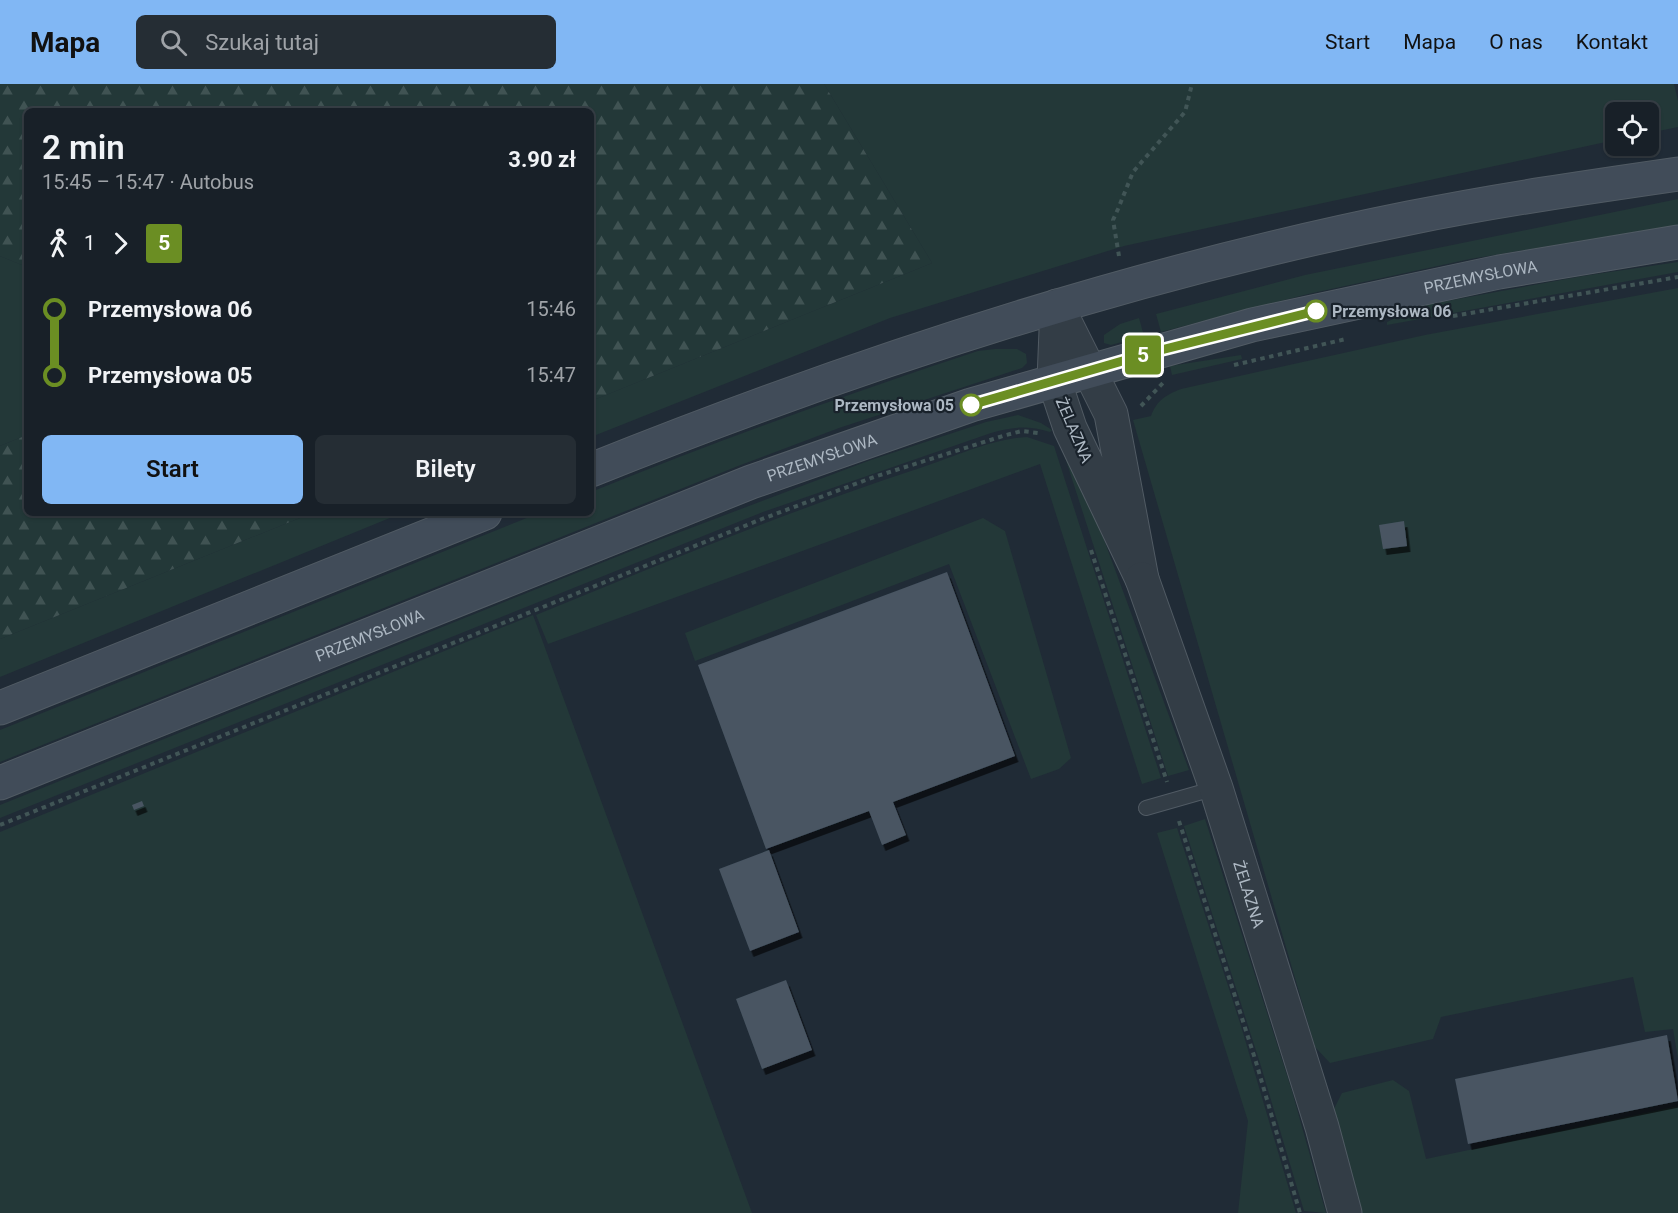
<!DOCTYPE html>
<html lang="pl">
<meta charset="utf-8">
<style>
body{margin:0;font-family:Roboto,sans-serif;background:#252d34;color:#f1f3f6;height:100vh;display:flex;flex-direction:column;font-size:22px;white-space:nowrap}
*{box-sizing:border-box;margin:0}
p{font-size:20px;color:#9fa3a8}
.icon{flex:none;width:33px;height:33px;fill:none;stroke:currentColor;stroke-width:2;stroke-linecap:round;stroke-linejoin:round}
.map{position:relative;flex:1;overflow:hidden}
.drawer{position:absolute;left:24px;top:24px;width:570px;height:408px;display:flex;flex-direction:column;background:#182028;border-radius:9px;box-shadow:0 2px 4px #0004,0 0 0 2px #363e45}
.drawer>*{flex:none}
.badge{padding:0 12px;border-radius:4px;font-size:21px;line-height:39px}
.controls{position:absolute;left:1605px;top:18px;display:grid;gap:12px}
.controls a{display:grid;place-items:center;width:54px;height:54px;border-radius:9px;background:#182028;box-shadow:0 2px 4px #0004,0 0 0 2px #363e45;font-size:30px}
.map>.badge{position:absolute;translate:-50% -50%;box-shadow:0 0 0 3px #fff}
.legs{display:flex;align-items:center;gap:9px;height:66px;padding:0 18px;font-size:20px}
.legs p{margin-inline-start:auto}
.headline{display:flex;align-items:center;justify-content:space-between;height:102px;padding:0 18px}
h1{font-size:33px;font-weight:600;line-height:45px}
.primary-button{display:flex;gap:12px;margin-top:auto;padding:12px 18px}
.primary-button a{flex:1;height:69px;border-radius:9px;background:#81b7f4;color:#111;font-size:24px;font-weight:600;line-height:69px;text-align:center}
.primary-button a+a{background:#252d34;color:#f1f3f6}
ul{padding:0 18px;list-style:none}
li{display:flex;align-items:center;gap:21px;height:66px;font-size:22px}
li i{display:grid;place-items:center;width:9px;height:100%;margin:0 8px;background:currentColor}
li i::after{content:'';width:15px;height:15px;margin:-8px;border:4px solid;border-radius:50%;background:#182028}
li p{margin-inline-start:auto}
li:first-child i{background:linear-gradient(#0000 50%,currentColor 0)}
li:last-child i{background:linear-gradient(currentColor 50%,#0000 0)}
header{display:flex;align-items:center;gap:36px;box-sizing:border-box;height:84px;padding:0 30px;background:#81b7f4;color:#111}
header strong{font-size:28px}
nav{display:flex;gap:33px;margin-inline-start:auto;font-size:21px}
.search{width:420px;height:54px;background:#252d34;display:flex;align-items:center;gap:15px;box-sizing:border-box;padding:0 21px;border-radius:9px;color:#9fa3a8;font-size:22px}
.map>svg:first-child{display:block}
</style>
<header>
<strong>Mapa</strong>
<div class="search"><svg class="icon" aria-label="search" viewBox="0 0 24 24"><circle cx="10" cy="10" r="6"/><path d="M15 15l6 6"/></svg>Szukaj tutaj</div>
<nav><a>Start</a><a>Mapa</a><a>O nas</a><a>Kontakt</a></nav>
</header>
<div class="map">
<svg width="1678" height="1129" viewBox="0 0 1678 1129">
<defs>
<pattern id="forest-firs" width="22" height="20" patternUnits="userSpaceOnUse" patternTransform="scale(1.5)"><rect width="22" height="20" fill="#233838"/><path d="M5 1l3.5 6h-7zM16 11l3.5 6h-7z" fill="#405353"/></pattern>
<filter id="shadow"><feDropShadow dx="3.5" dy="6" stdDeviation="0" flood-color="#0009"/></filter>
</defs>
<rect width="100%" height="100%" fill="#202b36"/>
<path fill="#233838" d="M824 0H1674L1678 17V43L1649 49 1648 28H1616L1615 56 1124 162 890 234 591 353V317L932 179Z
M1678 115V141L1470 175 1308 210 1161 248 1156 230 1305 191Z
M0 172 27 183V351L0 362Z
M1678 178V188L1387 241V238L1420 222 1583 192Z
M1678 204V975L1673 945 1645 948 1633 893 1441 933 1433 955 1330 979 1315 963 1133 336 1151 332C1157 316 1166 311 1181 305L1425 251Z
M1139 234 1144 252 1111 261 1104 259V251L1120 240Z
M995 265H1017L1026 270 1027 279 1022 284 839 344 738 382 0 678V646L539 429H591V408C719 356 848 310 978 267Z
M1241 271 1242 275 1172 291 1170 282Z
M1018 331 1041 339 1052 346 1050 348C1027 341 1013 343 991 349L763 428 0 734V721L651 459 868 377 986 338Z
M1027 353 1054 362 1161 694 1142 700 1040 380 548 560 536 531C661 480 786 428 914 386 950 375 989 355 1027 353Z
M1062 364 1072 369 1189 686 1168 692Z
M312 429H402L0 593V555Z
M983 434 1005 447 1071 674 1059 685 1031 695 949 480 695 577 685 549Z
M533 531 752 1129H0V748Z
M1205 735 1292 1007 1326 1129 1304 1127 1260 979 1184 742Z
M1177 744 1241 942 1296 1129H1238L1248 1037 1157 749Z
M1393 996 1409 1007 1426 1075 1678 1022V1129H1362L1333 1027 1342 1009Z"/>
<path fill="url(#forest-firs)" d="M0 0H824L932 179 591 317V27H27V183L0 172Z
M27 351V429H312L0 555V362Z"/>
<path fill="#485562" filter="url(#shadow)" d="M1404 437 1407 462 1383 465 1379 441Z
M947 488 1015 672 893 718 906 751 882 761 869 727 766 765 698 581Z
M142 717 144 722 134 726 132 721Z
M769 766 799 848 750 867 719 785Z
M786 896 812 966 762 985 736 915Z
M1667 951 1678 1017 1468 1060 1455 995Z"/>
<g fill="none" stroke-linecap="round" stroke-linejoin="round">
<g stroke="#515b64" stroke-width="16">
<path id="service" d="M1146 724 1216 704"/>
</g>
<g stroke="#515b64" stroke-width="35">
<g id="tertiary">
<path d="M1057 222 1111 330 1142 495 1070 344 1054 296Z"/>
<path id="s1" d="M1142 495 1216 704 1322 1043 1345 1129"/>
</g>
</g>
<g stroke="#515b64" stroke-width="35">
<g id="secondary">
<path d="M591 386C855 280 1130 190 1409 134 1498 116 1588 103 1678 90"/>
<path d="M0 624 485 429"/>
<path id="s2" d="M0 699 751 398 971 321 1252 241 1499 188 1678 158"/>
</g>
</g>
<path stroke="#415556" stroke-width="4" stroke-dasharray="4.5 4.5" stroke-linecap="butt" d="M1119 172 1113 136 1118 125 1133 88 1185 28 1192 0
M1453 232 1678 193
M1234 281 1346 255
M1141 322 1163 299
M1091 466 1167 698
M1179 737 1256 978 1300 1129
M0 741 762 435 874 393 1006 351 1022 347 1038 349"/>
<use href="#service" stroke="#333d46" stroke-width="14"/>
<use href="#tertiary" stroke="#333d46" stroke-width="33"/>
<use href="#secondary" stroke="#414c59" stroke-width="33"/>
</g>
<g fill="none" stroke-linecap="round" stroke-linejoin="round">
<g stroke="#fff" stroke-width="14">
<path id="line-1" d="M971 321 1157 267 1316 227"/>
</g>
<use href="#line-1" stroke="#6b8e23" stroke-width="9"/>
</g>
<g fill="#fff" stroke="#6b8e23" stroke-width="3">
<circle cx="1316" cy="227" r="10"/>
<circle cx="971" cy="321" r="10"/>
</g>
<g text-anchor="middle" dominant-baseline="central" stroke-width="4.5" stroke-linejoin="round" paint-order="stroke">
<g font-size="16" fill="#adb8c3" stroke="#19222b">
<text stroke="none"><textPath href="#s2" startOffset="1568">PRZEMYSŁOWA</textPath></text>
<text transform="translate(1074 346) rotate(67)">ŻELAZNA</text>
<text stroke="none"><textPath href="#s2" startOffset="884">PRZEMYSŁOWA</textPath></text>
<text stroke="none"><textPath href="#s2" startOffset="398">PRZEMYSŁOWA</textPath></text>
<text stroke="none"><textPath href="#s1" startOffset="333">ŻELAZNA</textPath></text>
</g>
<g font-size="16" font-weight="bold" fill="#adb8c3" stroke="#19222b" text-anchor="start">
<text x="1332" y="227">Przemysłowa 06</text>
<text x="954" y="321" text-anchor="end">Przemysłowa 05</text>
</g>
</g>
</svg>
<div class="controls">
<a><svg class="icon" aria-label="locate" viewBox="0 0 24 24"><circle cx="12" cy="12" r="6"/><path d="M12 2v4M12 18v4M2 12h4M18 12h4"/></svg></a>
</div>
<b class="badge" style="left:1143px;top:271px;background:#6b8e23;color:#fff">5</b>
<section class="drawer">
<div class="headline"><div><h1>2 min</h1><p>15:45 – 15:47 · Autobus</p></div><b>3.90 zł</b></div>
<div class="legs"><svg class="icon" aria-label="walk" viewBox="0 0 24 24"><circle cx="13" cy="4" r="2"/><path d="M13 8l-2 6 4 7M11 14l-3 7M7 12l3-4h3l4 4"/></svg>1<svg class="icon" aria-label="forward" viewBox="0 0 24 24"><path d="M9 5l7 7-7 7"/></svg><b class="badge" style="background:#6b8e23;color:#fff">5</b></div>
<ul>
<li><i style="color:#6b8e23"></i><b>Przemysłowa 06</b><p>15:46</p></li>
<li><i style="color:#6b8e23"></i><b>Przemysłowa 05</b><p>15:47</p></li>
</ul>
<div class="primary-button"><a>Start</a><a>Bilety</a></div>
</section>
</div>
